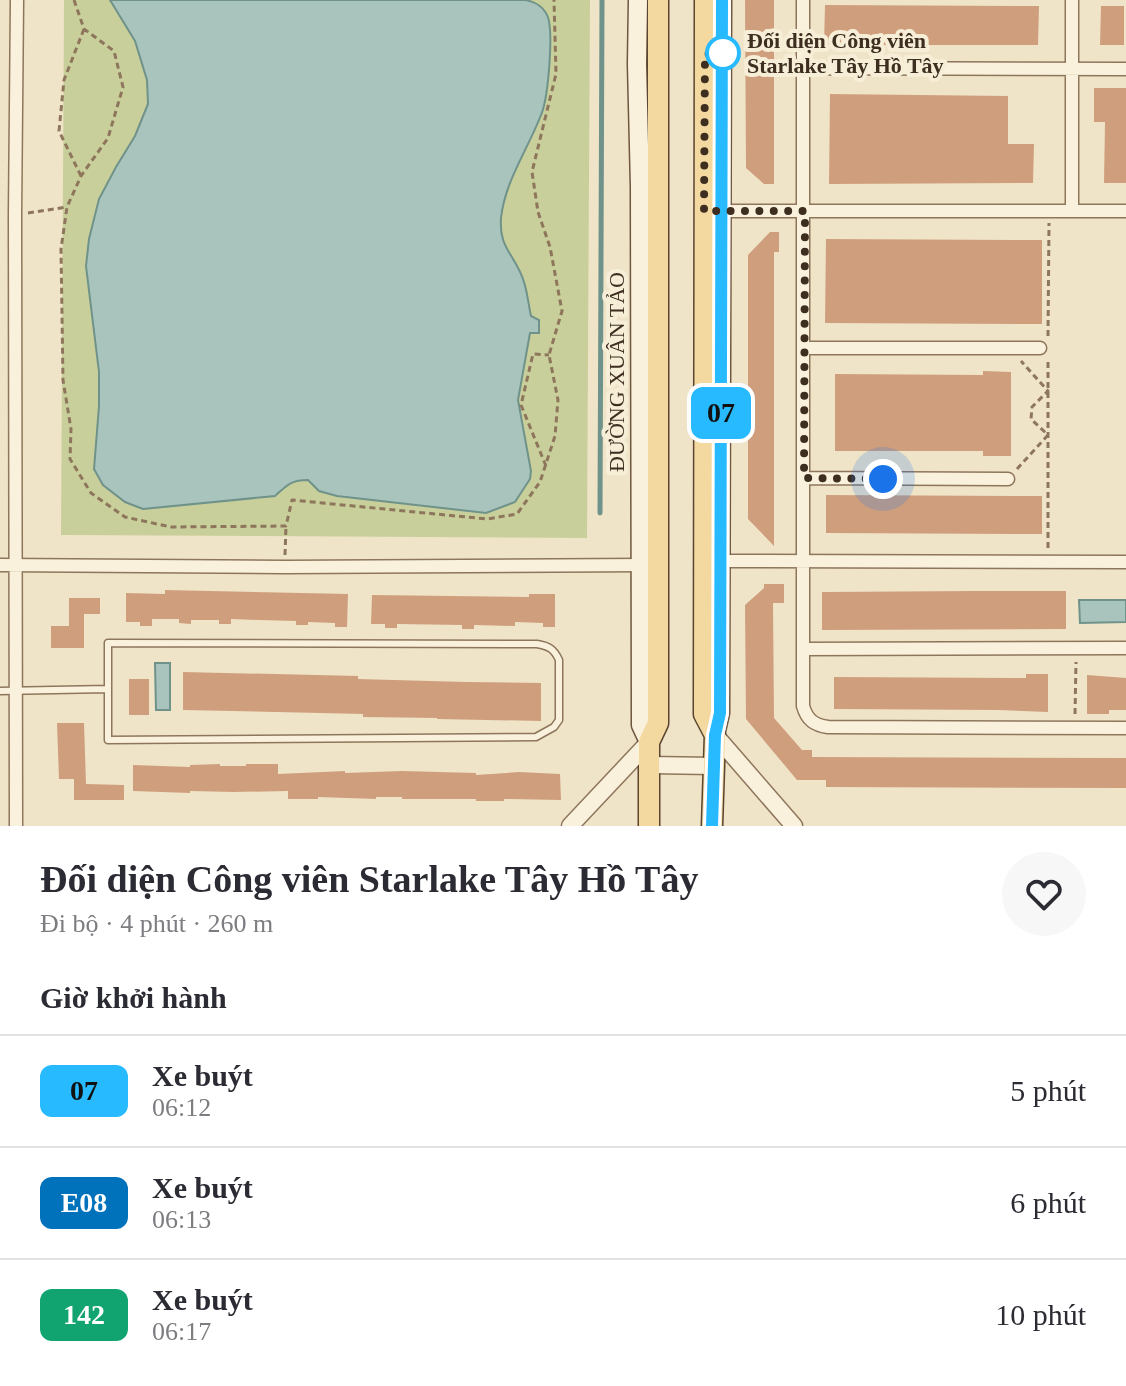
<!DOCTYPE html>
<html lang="vi">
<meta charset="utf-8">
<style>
body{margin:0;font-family:"Times New Roman",serif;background:#f7f7f7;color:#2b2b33;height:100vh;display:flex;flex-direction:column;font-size:30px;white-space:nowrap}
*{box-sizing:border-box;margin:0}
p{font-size:26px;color:#7c7c81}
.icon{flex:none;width:44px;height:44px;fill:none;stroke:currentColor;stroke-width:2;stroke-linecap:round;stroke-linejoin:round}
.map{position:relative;height:826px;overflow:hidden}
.drawer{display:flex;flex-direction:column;background:#fff;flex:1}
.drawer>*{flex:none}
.badge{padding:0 16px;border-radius:12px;font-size:28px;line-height:52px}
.you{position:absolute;width:40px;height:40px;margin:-20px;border:6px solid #fff;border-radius:50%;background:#1a73e8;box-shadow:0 0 0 12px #1a73e833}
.map>.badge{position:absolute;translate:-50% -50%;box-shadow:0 0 0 4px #fff}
h2{padding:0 40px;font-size:30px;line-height:72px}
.round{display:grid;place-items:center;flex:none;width:84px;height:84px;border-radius:42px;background:#f7f7f7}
.overview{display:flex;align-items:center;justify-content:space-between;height:136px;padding:0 40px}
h1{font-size:38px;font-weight:600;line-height:60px}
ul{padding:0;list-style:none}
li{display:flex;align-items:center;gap:24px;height:112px;padding:0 40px;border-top:2px solid #e1e1e2}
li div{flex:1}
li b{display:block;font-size:30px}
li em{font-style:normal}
li .badge{min-width:88px;font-weight:700;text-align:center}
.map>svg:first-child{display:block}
</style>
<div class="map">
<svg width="1126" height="826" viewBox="0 0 1126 826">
<rect width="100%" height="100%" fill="#f0e4c8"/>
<path fill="#c9cf9b" d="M64 0H590L587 538 61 535Z"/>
<path fill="#a9c4bc" stroke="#6f938a" stroke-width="2" d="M110 0H526C535 2 541 5 546 13 555 26 548 99 541 115 528 149 505 181 501 218 499 246 511 251 521 274 527 286 528 303 531 316L539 320V333H530L518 400 531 471 530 479 515 502 486 513 337 496 319 491 308 480C291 480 287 485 275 496L143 509 125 502 103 485 94 469 99 406V372L86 266 89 239 99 199 116 167 135 136 148 104 147 80 135 41Z
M1079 600H1126V622L1080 623Z
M155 663H170V710H156Z"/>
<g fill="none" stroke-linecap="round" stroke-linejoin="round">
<path stroke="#6f938a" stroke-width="5" d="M600 513 602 0"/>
</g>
<path fill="#cf9f7d" d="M745 0H774V184H764L746 168Z
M825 5 1039 6 1038 45H824Z
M1101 6H1124V45H1100Z
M1094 88H1126V183H1104L1105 122H1094Z
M830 94 1008 96V144H1034L1033 183 829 184Z
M770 232H779V252H774V546L748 519V255Z
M826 239 1042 240V324L825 323Z
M983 371 1011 372V456H983V451H835V374L983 375Z
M826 495 1042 496V534L826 533Z
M764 584H784V603H773L774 718 802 750H812V757L1126 758V788L826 787V780H797L746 719 745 605 764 588Z
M165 590 348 594 347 627H335V623L308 622V625H296V621L259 620 231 619V624H219V620H191V624L179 623V619H152V626H140V622H126V593L165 594Z
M974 591H1066V629L822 630V592Z
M529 594H555V627H543V623L515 622V626L474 625V629H462V625L397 624V628H385V624H371L372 595 529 597Z
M69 598H100V614H84V648H51V626H69Z
M183 672 358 676V679L466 682 541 683V721L437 719V718L363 717V714L183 710Z
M1026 674H1048V712L998 710 834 709V677L1026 678Z
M1087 675 1126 678V710H1109V714H1087Z
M129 679H149V715H129Z
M57 723H84L86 784 124 785V800H74V779H59Z
M220 764V766H246V764H278V774L345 771V773L402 771 476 773V775L519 772 560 774 561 800 504 799V801H476V799H402V797H376V799L318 797V799H288V791L234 792 190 791V793L133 791V765L190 767V765Z"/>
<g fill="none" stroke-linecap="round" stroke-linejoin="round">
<g stroke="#8d765c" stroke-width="9">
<path id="service" d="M108 643 537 644C549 646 554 649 559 660V720L554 727 536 737 108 740Z
M0 691 108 689"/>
</g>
<g stroke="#8d765c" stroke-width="15">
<path id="minor" d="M803 0V706C807 720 814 725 828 727L1126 728
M1072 0V211
M804 68 1126 69
M716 211H1126
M804 348H1040
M804 478 1008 479
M713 561 1126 562
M0 565 285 567 647 565
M803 649 1126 648
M16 826 15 215 17 0"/>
</g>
<g stroke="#8d765c" stroke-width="19">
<path id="tertiary" d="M715 735 794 826
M650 765 713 766
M570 826 649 742"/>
</g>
<g stroke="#6f573f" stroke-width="21">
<path id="secondary" d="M638 0 637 64 640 187 641 725 649 742
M715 735 720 713 722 0"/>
</g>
<g stroke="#5b4430" stroke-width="23">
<path id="primary" d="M705 0 704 714 715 735 712 826
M649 826V742L658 723V0"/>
</g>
<path stroke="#8d765c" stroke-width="3" stroke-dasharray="6 4" stroke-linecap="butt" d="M74 0 84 29 114 51 123 87 108 138 81 176 67 207 61 249 63 380 71 429 70 459 91 493 125 517 171 527 286 526 292 500 487 519 517 514 540 482 555 436 558 400 549 355 562 311 550 247 538 212 532 172 556 74 554 0
M81 176 59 131 64 80 84 29
M28 213 67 207
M1048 336 1049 223
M546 466 521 405 533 354 549 355
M1017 469 1048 435 1031 419 1032 407 1048 391 1021 361
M1048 548V359
M285 555 286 526
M1075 714 1076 662"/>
<use href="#service" stroke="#faf1dc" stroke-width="6"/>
<use href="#minor" stroke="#faf1dc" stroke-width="12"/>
<use href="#tertiary" stroke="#faf1dc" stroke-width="16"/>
<use href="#secondary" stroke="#faf1dc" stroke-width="18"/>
<use href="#primary" stroke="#f3d9a0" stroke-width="20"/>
</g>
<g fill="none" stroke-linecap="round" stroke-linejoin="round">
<g stroke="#fff" stroke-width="18">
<path id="line" d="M712 826 715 735 720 713 722 0"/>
</g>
<use href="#line" stroke="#27baff" stroke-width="12"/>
<path stroke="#3d2e20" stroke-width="8" stroke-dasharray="0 14.4" d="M723 53 705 54 704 211H805L804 478 883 479"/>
</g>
<circle fill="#fff" stroke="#27baff" stroke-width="4" cx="723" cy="53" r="16"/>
<g text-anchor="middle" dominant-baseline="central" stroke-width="8" stroke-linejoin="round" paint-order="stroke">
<g font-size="22" font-weight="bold" fill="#3d2e20" stroke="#f7eed8" text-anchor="start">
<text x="747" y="40">Đối diện Công viên<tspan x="747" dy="25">Starlake Tây Hồ Tây</tspan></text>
</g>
<g font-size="22" fill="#3d2e20" stroke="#f7eed8">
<text transform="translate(616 372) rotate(-90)">ĐƯỜNG XUÂN TẢO</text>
</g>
</g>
</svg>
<div class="you" style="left:883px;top:479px"></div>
<b class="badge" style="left:721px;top:413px;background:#27baff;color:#111">07</b>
</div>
<section class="drawer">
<div class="overview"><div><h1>Đối diện Công viên Starlake Tây Hồ Tây</h1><p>Đi bộ · 4 phút · 260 m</p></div><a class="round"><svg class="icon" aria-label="heart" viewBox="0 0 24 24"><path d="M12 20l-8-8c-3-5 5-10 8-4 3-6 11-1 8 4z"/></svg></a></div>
<h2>Giờ khởi hành</h2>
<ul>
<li><span class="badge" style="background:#27baff;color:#111">07</span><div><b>Xe buýt</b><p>06:12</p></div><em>5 phút</em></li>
<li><span class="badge" style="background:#0072bc;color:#fff">E08</span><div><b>Xe buýt</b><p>06:13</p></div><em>6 phút</em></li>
<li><span class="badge" style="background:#11a471;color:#fff">142</span><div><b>Xe buýt</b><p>06:17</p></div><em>10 phút</em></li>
</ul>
</section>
